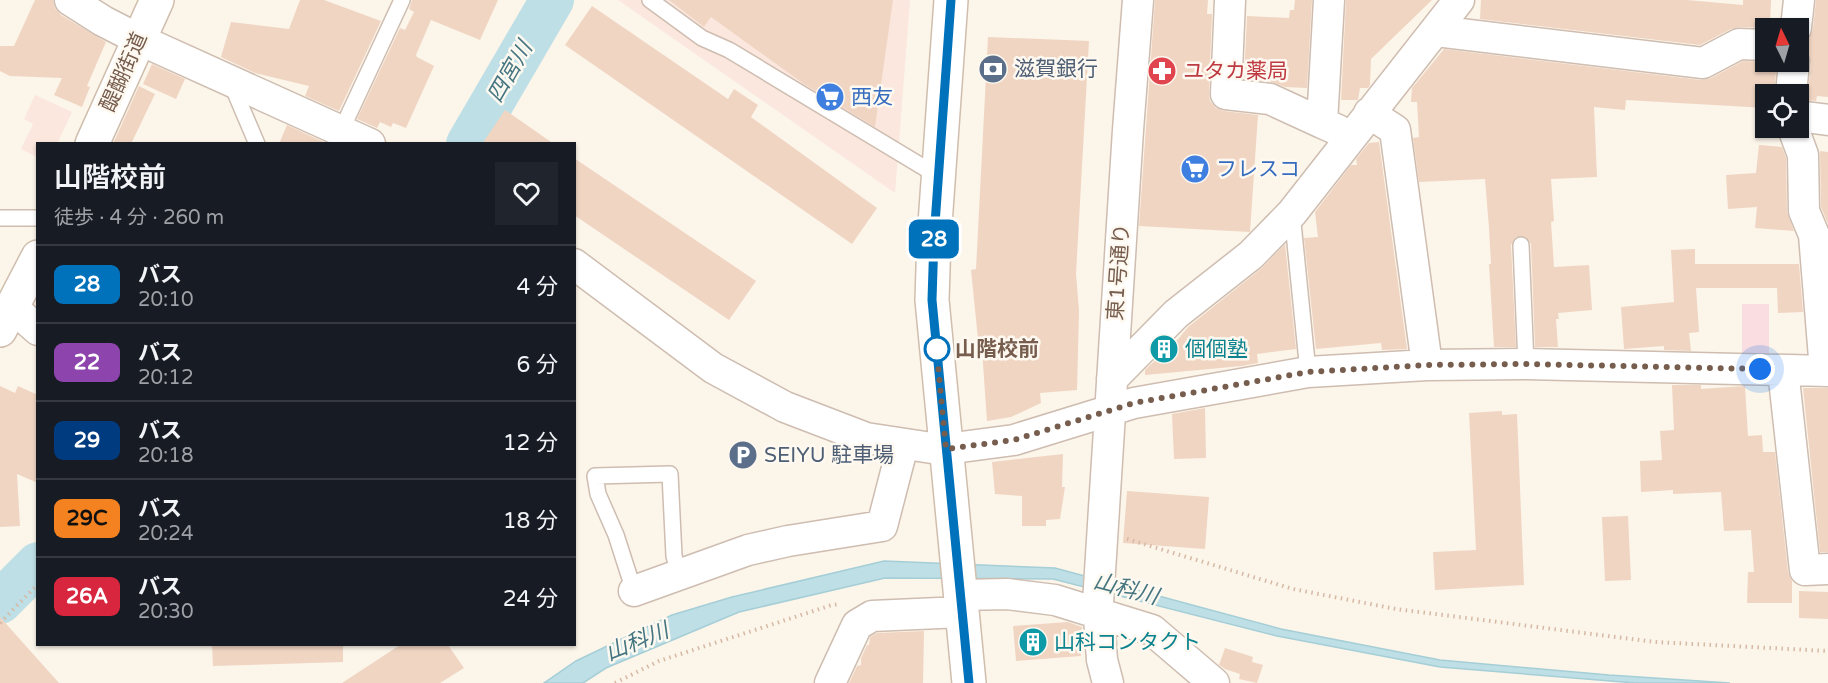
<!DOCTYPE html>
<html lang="ja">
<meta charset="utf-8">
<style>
body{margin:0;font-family:"Varela Round","Noto Sans JP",sans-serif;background:#20242c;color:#f1f3f6;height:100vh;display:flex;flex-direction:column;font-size:22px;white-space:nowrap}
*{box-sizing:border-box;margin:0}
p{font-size:20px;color:#9ea1a6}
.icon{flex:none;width:33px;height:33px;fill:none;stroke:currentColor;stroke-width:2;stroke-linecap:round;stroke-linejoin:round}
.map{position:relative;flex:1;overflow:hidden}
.details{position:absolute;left:36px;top:142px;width:540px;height:504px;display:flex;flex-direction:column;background:#171b24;border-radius:0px;box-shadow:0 2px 4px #0004}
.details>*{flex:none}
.badge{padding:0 12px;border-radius:9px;font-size:21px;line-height:39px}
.needle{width:39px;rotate:355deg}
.tools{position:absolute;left:1755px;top:18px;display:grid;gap:12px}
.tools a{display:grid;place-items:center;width:54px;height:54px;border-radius:0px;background:#171b24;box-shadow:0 2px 4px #0004;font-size:30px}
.you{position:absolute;width:30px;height:30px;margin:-15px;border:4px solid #fff;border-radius:50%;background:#1a73e8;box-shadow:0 0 0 9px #1a73e833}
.map>.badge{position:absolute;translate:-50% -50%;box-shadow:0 0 0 3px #fff}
.round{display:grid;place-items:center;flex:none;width:63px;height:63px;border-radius:0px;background:#20242c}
.overview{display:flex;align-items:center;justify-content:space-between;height:102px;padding:0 18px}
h1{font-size:28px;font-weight:600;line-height:45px}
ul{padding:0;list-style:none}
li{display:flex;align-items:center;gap:18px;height:78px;padding:0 18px;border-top:2px solid #363941}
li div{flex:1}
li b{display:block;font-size:22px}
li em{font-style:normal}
li .badge{min-width:66px;font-weight:700;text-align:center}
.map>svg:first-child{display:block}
</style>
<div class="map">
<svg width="1828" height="683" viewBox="0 0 1828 683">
<rect width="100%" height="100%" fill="#fcf5ea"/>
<path fill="#fbe7de" d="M618 0H910L895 193Z
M35 95 72 112 57 144H38L37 157 21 149 33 124 24 119Z"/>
<path fill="#f9dde0" d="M1742 304H1769V359H1742Z"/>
<path fill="#bedfe5" stroke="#a5ced7" stroke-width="1.5" d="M884 561 1055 568 1281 629 1440 660 1609 675 1730 683H1635L1440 667 1277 636 1053 579 885 578 739 612 606 668 583 683H544L576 661 672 615 732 597Z"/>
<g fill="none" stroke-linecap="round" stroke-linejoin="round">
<path stroke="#bedfe5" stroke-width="44" d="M468 144 552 0
M0 602 38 564"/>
</g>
<path fill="#f0d5c3" d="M35 0H53L55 8 61 15 106 42 87 86 90 87 82 107 54 95 62 78 10 76 0 71V46H14Z
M300 0H324L381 21 339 111 305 96 309 86 255 73 221 57 231 22 289 29Z
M412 0H498L480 40 431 20 416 55 417 57 434 66 406 128 393 123 391 127 380 122 377 128 357 119 400 28 405 30 414 12 409 9Z
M669 0H893L875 127 804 84 711 17 704 27Z
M1155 0H1208L1207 14H1212L1209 93 1210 101 1216 108 1224 111 1258 115 1250 232 1139 226Z
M1295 0H1312L1307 88 1285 87 1272 82 1244 79 1247 16 1289 18 1290 10H1294Z
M1346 0H1432L1371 59 1370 85 1368 88H1360L1358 100H1341Z
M1481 0H1687L1743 5V0H1771L1770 28 1740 27 1731 29 1700 45 1480 19Z
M1816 0H1828V97L1817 96 1816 101 1807 100 1811 64 1808 53 1809 39 1813 30Z
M592 6 728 99 734 89 758 105 751 117 877 208 852 244 565 45Z
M988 37 1089 41 1076 274 1079 311 1077 390 1040 393 1041 403 1011 417 987 421 982 349H979L971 270 976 269Z
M1444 49 1701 80 1711 78 1743 61 1777 62 1774 94H1766V108L1626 100 1625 110 1594 107 1597 177 1551 179 1554 221 1551 222 1554 267 1589 265 1592 310 1558 313 1559 319H1556L1558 347H1535L1531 244 1526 237H1516L1511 245 1516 347H1494L1489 264H1491L1489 228 1485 179 1419 182 1413 138 1419 137 1417 102H1411L1412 88Z
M152 64 185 79 176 99 143 84Z
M139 86 155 94 131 144H113Z
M505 110 554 144H482Z
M287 125 328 144H279Z
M1379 142 1407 349 1382 350 1381 343 1316 349 1304 238 1318 237 1315 212 1351 165H1357L1356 159 1369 143Z
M1759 145 1782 147 1786 158 1787 212 1794 231 1755 228 1757 207 1728 209 1726 175 1756 173Z
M1820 151 1828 152V224L1821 207Z
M574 158 756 281 729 320 574 215Z
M1285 244 1296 349 1257 354 1258 363 1242 366 1145 375V370L1179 338 1188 327 1262 268Z
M1695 249V264H1799L1803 312 1778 313 1777 288H1696L1699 332 1689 333 1691 351 1664 350V346L1624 349 1621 307 1674 302 1671 250Z
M1672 385H1701V389L1745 386 1748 436 1762 435 1763 452H1775L1788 572 1792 581V603H1747L1748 572H1754L1751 530 1724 531 1721 492 1673 494V490L1641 492 1640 461 1662 460 1660 431 1674 430Z
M0 386 15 393 18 386 38 395V483L17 474 20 526 0 527Z
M1803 388H1828V552H1820Z
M1205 408 1206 458 1174 459 1172 414Z
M1502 411V415L1517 414 1524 585 1435 590 1433 552 1476 550 1469 413Z
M1063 454 1062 487H1065L1060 519 1046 520V526H1022V496L995 494 992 462Z
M1127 491 1209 497 1205 549 1123 543Z
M1628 516 1631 580 1605 581 1602 517Z
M1799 591 1828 592V619L1799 618Z
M0 617 59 683H0Z
M1068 622 1082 627 1084 643 1080 644 1081 656 1016 661 1013 626Z
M924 631 923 683H849L857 666 861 665V658L867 645H869L870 637 877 633Z
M212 645H343V662L213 666Z
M400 645H448L464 668 440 683H342Z
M1225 648 1253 657 1252 662 1263 665 1257 683 1239 679 1240 674 1225 669 1219 665Z"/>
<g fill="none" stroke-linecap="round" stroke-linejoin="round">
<g stroke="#cebdb0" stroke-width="18">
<path id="lane" d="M650 0 702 38 729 50 938 176
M231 83 257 144
M341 131 402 0
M1292 213 1308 372
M0 218H38
M1521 245 1526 364
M634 591 616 535 598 494 595 476 670 474 674 556 679 574"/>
</g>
<g stroke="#cebdb0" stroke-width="33">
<path id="street" d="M70 0 103 21 138 39 370 144
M1230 0 1226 94 1270 99 1322 123
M1329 0 1322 123 1338 130
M1796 28 1799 0
M1436 31 1703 63 1739 44 1766 45
M1791 94 1794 62
M1369 113 1395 130 1427 365
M1798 116 1828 120
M1793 128 1803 155 1804 211 1814 235 1825 370
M574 264 713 368 785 407 866 438 932 448 946 449 1014 440 1134 403 1308 372 1427 365 1526 364 1828 371
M12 307 38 330
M1783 370 1805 570 1828 569
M1112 379 1176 314 1251 255 1292 213 1459 0
M634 591 748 550 788 541 882 526 903 445
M961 595 1007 594 1055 600 1152 630 1214 683
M830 683 857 625 872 616 962 612
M1108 683 1102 660 1098 603 1128 130 1138 0"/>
</g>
<g stroke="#d0bead" stroke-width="36">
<path id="secondary" d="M951 0 934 238 932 300 969 683
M92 144 157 0
M0 330 38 257"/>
</g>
<path stroke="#d6b9a5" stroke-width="4" stroke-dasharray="1.5 4.5" stroke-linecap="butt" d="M1127 539 1293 589 1396 609 1655 642 1828 651
M0 623 38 584
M615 683 659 661 832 605 840 604"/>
<use href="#lane" stroke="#fff" stroke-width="15"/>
<use href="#street" stroke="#fff" stroke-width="30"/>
<use href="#secondary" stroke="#fff" stroke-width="33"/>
</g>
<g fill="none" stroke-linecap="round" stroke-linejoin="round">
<g stroke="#fff" stroke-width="14">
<path id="line" d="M951 0 934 238 932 300 969 683"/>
</g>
<use href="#line" stroke="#0072bc" stroke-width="9"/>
<path stroke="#765d4e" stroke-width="6" stroke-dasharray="0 10.8" d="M937 349 936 343 946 449 1014 440 1134 403 1308 372 1427 365 1526 364 1760 369"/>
</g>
<defs>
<g id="bank-disc" transform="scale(1.5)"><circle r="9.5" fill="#5c6f8a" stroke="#fef9f0"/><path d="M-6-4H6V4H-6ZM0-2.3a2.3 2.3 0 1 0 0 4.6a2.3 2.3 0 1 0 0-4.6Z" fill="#fff"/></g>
<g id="pharmacy-disc" transform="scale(1.5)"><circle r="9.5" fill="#e0444e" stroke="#fef9f0"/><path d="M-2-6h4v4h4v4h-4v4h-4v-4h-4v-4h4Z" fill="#fff"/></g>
<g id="supermarket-disc" transform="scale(1.5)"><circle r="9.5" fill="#3f7fe0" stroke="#fef9f0"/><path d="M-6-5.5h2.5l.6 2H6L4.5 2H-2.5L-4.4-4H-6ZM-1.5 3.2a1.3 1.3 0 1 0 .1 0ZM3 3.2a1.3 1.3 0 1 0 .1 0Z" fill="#fff"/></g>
<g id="building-disc" transform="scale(1.5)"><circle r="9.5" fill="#0f9aa8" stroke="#fef9f0"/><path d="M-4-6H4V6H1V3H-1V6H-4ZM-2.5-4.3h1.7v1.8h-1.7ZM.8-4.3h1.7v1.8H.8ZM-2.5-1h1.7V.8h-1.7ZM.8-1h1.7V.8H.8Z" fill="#fff"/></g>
<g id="parking-disc" transform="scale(1.5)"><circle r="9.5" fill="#5c6f8a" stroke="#fef9f0"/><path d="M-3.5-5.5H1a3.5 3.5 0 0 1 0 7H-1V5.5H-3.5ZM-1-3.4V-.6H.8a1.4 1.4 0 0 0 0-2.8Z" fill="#fff"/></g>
</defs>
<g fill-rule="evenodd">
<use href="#bank-disc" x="993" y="69"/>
<use href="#pharmacy-disc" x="1162" y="71"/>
<use href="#supermarket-disc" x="830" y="97"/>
<use href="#supermarket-disc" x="1195" y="169"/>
<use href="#building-disc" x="1164" y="349"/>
<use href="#parking-disc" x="743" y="455"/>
<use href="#building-disc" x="1033" y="642"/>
</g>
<circle fill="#fff" stroke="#0072bc" stroke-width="3" cx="937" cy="349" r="12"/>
<g text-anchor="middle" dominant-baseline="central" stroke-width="5" stroke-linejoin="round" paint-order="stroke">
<g font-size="21" fill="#4e5e75" stroke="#fef9f0" text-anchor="start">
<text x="1014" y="69">滋賀銀行</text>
<text x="764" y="455">SEIYU 駐車場</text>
</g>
<g font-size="21" fill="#be3a42" stroke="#fef9f0" text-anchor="start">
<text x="1183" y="71">ユタカ薬局</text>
</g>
<g font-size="21" fill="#765d4e" stroke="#fef9f0">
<text transform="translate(124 72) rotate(-66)">醍醐街道</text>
<text transform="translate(1119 272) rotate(-86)">東1号通り</text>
</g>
<g font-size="21" fill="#366cbe" stroke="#fef9f0" text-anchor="start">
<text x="851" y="97">西友</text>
<text x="1216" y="169">フレスコ</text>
</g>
<g font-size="21" font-weight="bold" fill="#765d4e" stroke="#fef9f0" text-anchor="start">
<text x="955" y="349">山階校前</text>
</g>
<g font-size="21" fill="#0d838f" stroke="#fef9f0" text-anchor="start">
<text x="1185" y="349">個個塾</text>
<text x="1054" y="642">山科コンタクト</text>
</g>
<g font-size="22" font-style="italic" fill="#457681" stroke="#fef9f0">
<text transform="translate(510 72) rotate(-60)">四宮川</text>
<text transform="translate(1126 589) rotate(15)">山科川</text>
<text transform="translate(637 642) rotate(-22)">山科川</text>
</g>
</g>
</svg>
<div class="tools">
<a><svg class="needle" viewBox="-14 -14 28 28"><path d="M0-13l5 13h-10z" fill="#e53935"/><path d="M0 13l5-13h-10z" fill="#9ea1a6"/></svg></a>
<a><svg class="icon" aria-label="locate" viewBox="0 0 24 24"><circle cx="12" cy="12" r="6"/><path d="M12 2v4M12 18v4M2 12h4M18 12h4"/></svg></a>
</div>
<div class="you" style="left:1760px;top:369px"></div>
<b class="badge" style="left:934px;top:239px;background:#0072bc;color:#fff">28</b>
<section class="details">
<div class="overview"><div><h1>山階校前</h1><p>徒歩 · 4 分 · 260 m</p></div><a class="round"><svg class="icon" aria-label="heart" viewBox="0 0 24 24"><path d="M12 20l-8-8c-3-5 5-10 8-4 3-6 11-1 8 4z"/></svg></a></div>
<ul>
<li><span class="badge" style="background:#0072bc;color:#fff">28</span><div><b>バス</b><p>20:10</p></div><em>4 分</em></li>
<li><span class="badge" style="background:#8e44ad;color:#fff">22</span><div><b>バス</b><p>20:12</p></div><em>6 分</em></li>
<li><span class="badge" style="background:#003b80;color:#fff">29</span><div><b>バス</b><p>20:18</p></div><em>12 分</em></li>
<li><span class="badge" style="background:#f58220;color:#111">29C</span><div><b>バス</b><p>20:24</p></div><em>18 分</em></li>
<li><span class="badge" style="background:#d7263d;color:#fff">26A</span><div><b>バス</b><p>20:30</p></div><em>24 分</em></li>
</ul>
</section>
</div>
